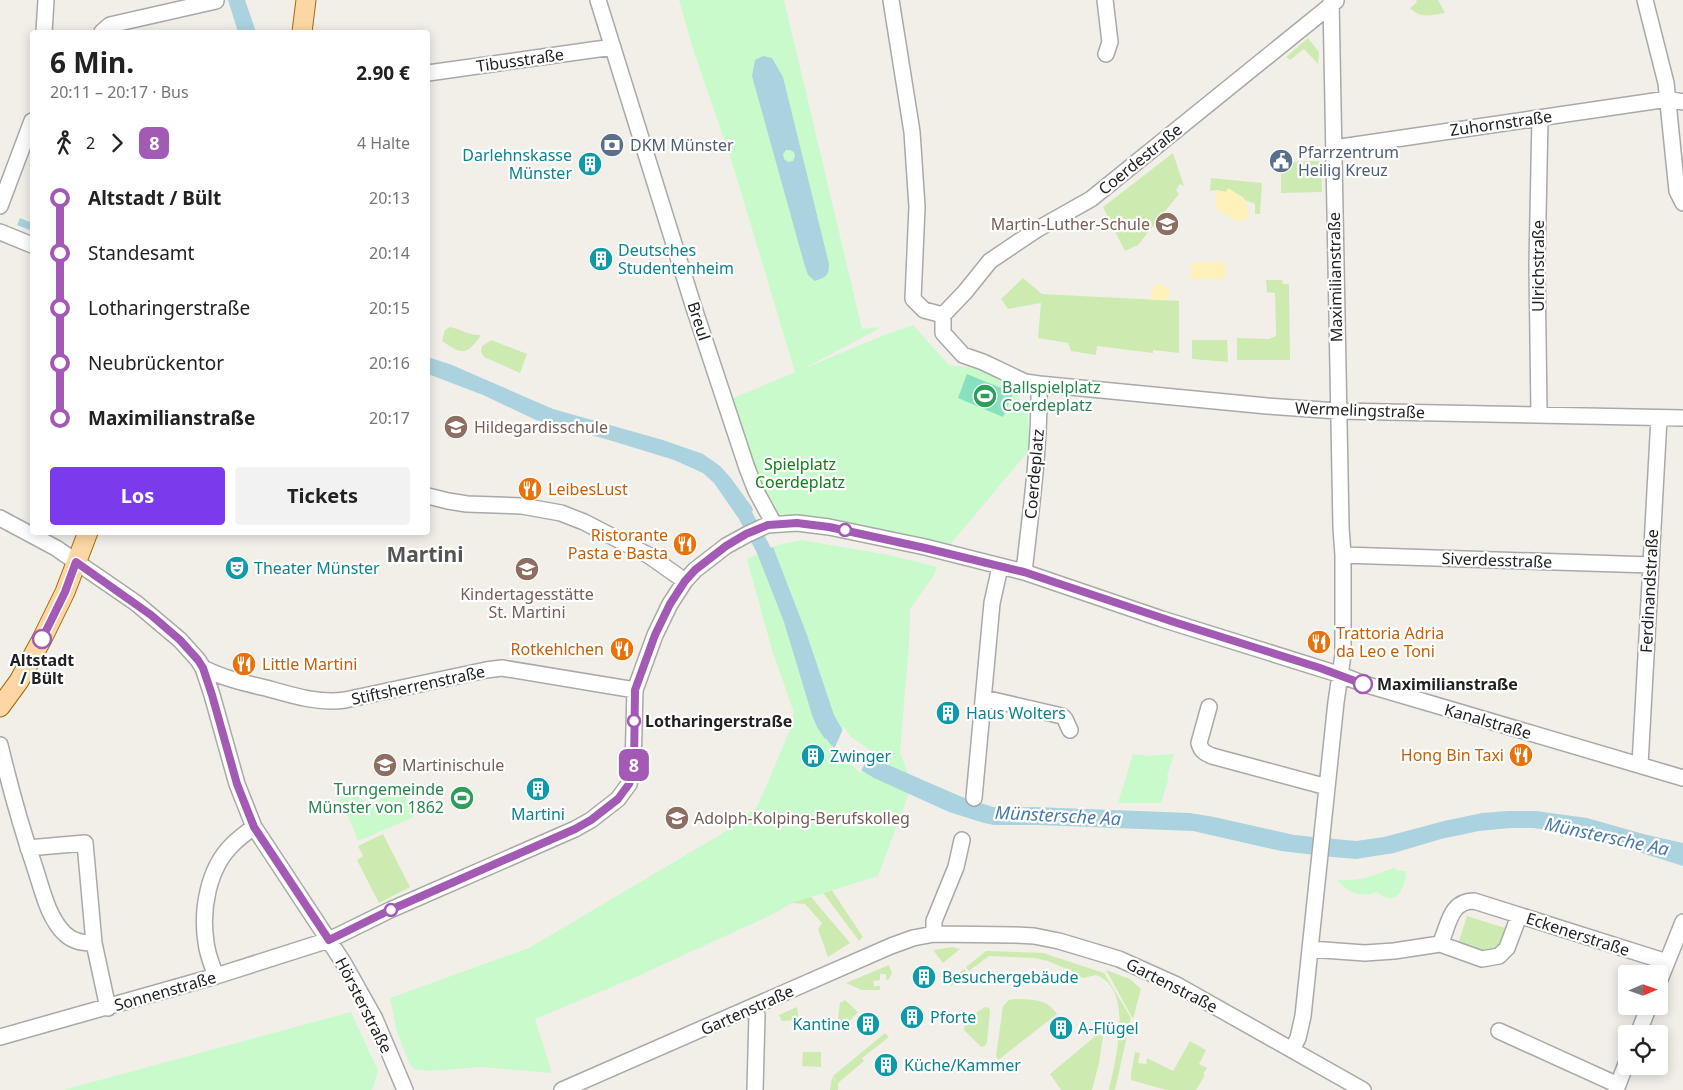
<!DOCTYPE html>
<html lang="de">
<meta charset="utf-8">
<style>
body{margin:0;font-family:"Noto Sans",sans-serif;background:#f2f2f2;color:#222;height:100vh;display:flex;flex-direction:column;font-size:19px;white-space:nowrap}
*{box-sizing:border-box;margin:0}
p{font-size:16px;color:#767676}
.icon{flex:none;width:28px;height:28px;fill:none;stroke:currentColor;stroke-width:2;stroke-linecap:round;stroke-linejoin:round}
.map{position:relative;flex:1;overflow:hidden}
.sheet{position:absolute;left:30px;top:30px;width:400px;height:505px;display:flex;flex-direction:column;background:#fff;border-radius:5px;box-shadow:0 2px 12px #0003}
.sheet>*{flex:none}
.badge{padding:0 10px;border-radius:8px;font-size:18px;line-height:32px}
.needle{width:32px;rotate:88deg}
.buttons{position:absolute;left:1618px;top:965px;display:grid;gap:10px}
.buttons a{display:grid;place-items:center;width:50px;height:50px;border-radius:5px;background:#fff;box-shadow:0 2px 12px #0003;font-size:25px}
.map>.badge{position:absolute;translate:-50% -50%;box-shadow:0 0 0 2px #fff}
.legs{display:flex;align-items:center;gap:8px;height:55px;padding:0 20px;font-size:16px}
.legs p{margin-inline-start:auto}
.summary{display:flex;align-items:center;justify-content:space-between;height:85px;padding:0 20px}
h1{font-size:28px;font-weight:700;line-height:38px}
.primary-button{display:flex;gap:10px;margin-top:auto;padding:10px 20px}
.primary-button a{flex:1;height:58px;border-radius:5px;background:#7c3aed;color:#fff;font-size:20px;font-weight:700;line-height:58px;text-align:center}
.primary-button a+a{background:#f2f2f2;color:#222}
ul{padding:0 20px;list-style:none}
li{display:flex;align-items:center;gap:18px;height:55px;font-size:19px}
li i{display:grid;place-items:center;width:8px;height:100%;margin:0 6px;background:currentColor}
li i::after{content:'';width:12px;height:12px;margin:-6px;border:4px solid;border-radius:50%;background:#fff}
li p{margin-inline-start:auto}
li:first-child i{background:linear-gradient(#0000 50%,currentColor 0)}
li:last-child i{background:linear-gradient(currentColor 50%,#0000 0)}
.map>svg:first-child{display:block}
</style>
<div class="map">
<svg width="1683" height="1090" viewBox="0 0 1683 1090">
<rect width="100%" height="100%" fill="#f2efe9"/>
<path fill="#cdebb0" d="M1416 0H1438L1445 13C1430 15 1421 19 1410 8L1417 2Z
M1308 38 1319 52 1318 64 1304 49 1290 60 1286 57Z
M1173 153 1184 186 1180 184 1176 190 1179 194 1138 245 1125 251 1103 207Z
M1321 161 1322 192 1281 193V162Z
M1211 178 1262 183 1260 214H1255V204L1245 200 1244 198 1228 189 1226 192 1217 190 1210 191Z
M1023 278 1042 294 1179 301V353L1153 350V353L1097 346 1096 355 1071 351 1068 343 1038 338 1041 303 1008 309 1001 299Z
M1266 280H1282L1283 284H1289L1290 360H1237V338L1269 339 1276 336 1275 293 1267 292Z
M450 327C461 329 469 336 481 335 467 356 462 355 442 341L445 330Z
M491 340 527 354 520 373 484 357 481 352 482 346Z
M1192 340H1227L1228 362 1192 359Z
M383 834 410 887 379 903 357 860 363 856 358 846Z
M823 873 833 892 863 937 859 941 809 874Z
M801 885 850 943 828 957 818 929 822 923 805 904 792 903Z
M1467 916 1505 928 1509 918 1513 919 1506 940 1491 954 1448 943 1449 939 1459 941Z
M952 947 960 949 943 963 933 950Z
M986 951 1043 953 1104 973 1131 1018 1115 1090H1109C1115 1061 1135 989 1096 975L1083 978 1069 970 1048 961 1035 958 989 956 969 971 966 967Z
M889 965 892 973 889 979 886 980V974H880V980L873 981 874 986H880V990H862L846 983Z
M964 969 967 972 951 986 948 982Z
M1106 970 1130 979 1141 989 1133 1019Z
M1015 999C1032 1000 1046 998 1057 1014L998 1060 996 1056 1003 1006 1009 1000Z
M845 1000 858 1012 849 1022 850 1023 841 1031 837 1025 840 1003Z
M797 1007 799 1020 782 1021 779 1015Z
M985 1007 989 1008 990 1012 987 1042 985 1046 981 1047 964 1030C964 1019 976 1013 985 1007Z
M885 1033 889 1037 862 1058 864 1061 838 1083V1090H830L832 1077 836 1081 833 1076Z
M1098 1034 1103 1036 1099 1063 1092 1090H1061L1050 1074Z
M1190 1041 1206 1050 1199 1064 1207 1068 1203 1074 1205 1075 1196 1090H1166L1131 1080V1074L1135 1052 1140 1053 1138 1063 1146 1064 1147 1058 1173 1071Z
M803 1052H821V1067L802 1066Z"/>
<path fill="#fff1ba" d="M1228 188 1244 198 1248 210V217L1241 221 1231 220V215C1213 213 1215 205 1217 190L1226 192Z
M1225 262V278L1191 279V263Z
M1159 283 1170 290V293L1166 300H1151V290Z"/>
<path fill="#c8facc" d="M679 0H784L862 329 882 327 803 369 882 336 913 325 949 365 982 369 1015 390 1027 413 1031 448 949 546 843 521 770 513 729 400 795 372 732 162 694 52Z
M802 540 889 555 937 567 934 575 910 609 909 644 900 752 912 785 878 876 792 903 771 915 638 976 535 1019 552 1073 481 1067 429 1071 415 1069 410 1065 397 1032 390 998 529 948 723 833 757 807 788 735 794 713 772 650 747 559 777 545Z
M1133 754 1150 756 1174 754 1167 776 1169 777 1161 803H1118Z
M403 789 414 817 358 841 348 816 334 806 348 790 369 804Z
M1394 868 1399 871H1406C1405 888 1397 909 1377 892 1360 898 1349 893 1337 880 1365 881 1370 876 1394 868Z
M351 1012 378 1071 372 1090H63Z"/>
<path fill="#88e0be" d="M967 374 1013 393 1003 417 958 398Z"/>
<path fill="#aad3df" fill-rule="evenodd" d="M228 0H245L256 32H238Z
M763 56 772 58 783 77 829 264C829 276 826 277 815 281L808 275 804 263 752 76 755 60ZM786 150H790L794 152 795 156 793 161 788 162 784 159 783 154Z
M20 218 32 223V231L17 225Z
M428 357 452 365 553 409 663 440 703 454 720 466 730 477 752 507 753 510 752 512 771 548 773 547 807 635 834 715 843 731 870 754 886 764 962 797 993 807 1002 808 1034 807 1190 813 1214 817 1294 835 1356 841 1384 837 1444 821 1482 813 1508 811H1536L1587 818 1647 835 1683 843V866L1591 837 1564 832 1533 828H1510L1479 831 1441 839 1394 853 1356 859 1332 857 1281 851 1193 831 1039 825H994L984 823 949 812 874 778 861 770 830 744 826 738 825 739 817 727 812 715 784 622 757 553 739 519 714 483 703 473 674 460 609 440 536 420 483 395 428 374Z"/>
<path fill="#f2efe9" d="M844 727 850 736 871 751 860 773 834 749Z"/>
<g fill="none" stroke-linecap="round" stroke-linejoin="round">
<g stroke="#a9a9a9" stroke-width="18">
<path id="minor" d="M598 0 694 308 747 468 756 491 774 524
M891 0 912 132 917 207 913 299 924 310 943 315
M1105 0 1110 42 1106 54
M1645 0 1666 83 1677 191 1683 203
M44 32 46 0
M102 32 110 25 216 1
M428 73 613 47
M1334 148 1668 99 1683 102
M0 206 32 121
M0 232 32 245
M943 315 965 292 990 261 1036 230 1091 199 1336 1
M943 315V333L963 355 983 362 1025 382 1039 384C1040 447 1031 509 1024 572
M1039 384 1267 406 1338 411 1683 418
M1539 414 1537 264 1540 118
M428 496 448 501 467 504 522 506 561 513 584 522 648 555 685 581
M0 518 56 548 136 603 180 640 198 660 203 668 212 695 237 784 254 827 343 962 375 1019 405 1090
M1343 555 1651 565
M203 668C223 678 244 683 266 688 291 695 319 704 345 700L486 670 502 668 635 690
M984 698 1062 716 1065 719 1070 730
M1209 707 1199 743C1201 751 1205 753 1212 756L1327 787
M0 745C10 787 21 827 35 868 42 889 48 918 65 934 74 942 83 943 94 943L108 1008
M1640 765 1659 418
M974 798 992 603 1000 567
M28 848 85 843 94 943
M934 934V921L956 867 962 840
M1440 944 1482 959 1499 956 1507 948 1519 916
M1310 949 1365 953 1394 951 1440 944C1449 926 1449 901 1474 901L1667 962
M216 976C212 965 207 954 206 942 201 910 208 868 233 844 239 838 247 832 254 827
M1659 982 1683 922
M754 1007 757 1015 755 1090
M1499 1031 1618 1085
M1638 1034 1649 1006
M0 1037 216 976 329 940 390 910 575 829 591 820 618 799 629 784 633 767 635 690 655 635 670 604 685 581 695 570 726 546 746 535 767 525 797 523 829 527 925 547 1024 572 1162 619 1341 675 1364 684 1683 778
M1292 1050 1298 1038 1303 1016 1336 702 1343 655V555L1341 527 1331 0
M562 1090 891 946 913 938 934 934 1015 935 1034 936 1059 941 1119 959 1177 985 1363 1090
M1616 1090 1626 1064"/>
</g>
<g stroke="#a06b00" stroke-width="21">
<path id="major" d="M302 32 306 0
M0 707 19 681 42 639 65 592 88 532"/>
</g>
<use href="#minor" stroke="#fff" stroke-width="15"/>
<use href="#major" stroke="#fcd6a4" stroke-width="19"/>
</g>
<g fill="none" stroke-linecap="round" stroke-linejoin="round">
<g stroke="#fff" stroke-width="11">
<path id="line-1" d="M42 639 65 592 76 562 151 615 180 640 198 660 203 668 212 695 237 784 254 827 329 940 390 910 575 829 591 820 618 799 629 784 634 767 635 690 655 635 670 604 685 581 695 570 726 546 746 534 768 525 797 523 829 527 925 548 1024 572 1177 623 1320 668 1363 684"/>
</g>
<use href="#line-1" stroke="#a25ab4" stroke-width="8"/>
</g>
<defs>
<g id="bank-disc" transform="scale(1.25)"><circle r="9.5" fill="#5c6f8a" stroke="#fff"/><path d="M-6-4H6V4H-6ZM0-2.3a2.3 2.3 0 1 0 0 4.6a2.3 2.3 0 1 0 0-4.6Z" fill="#fff"/></g>
<g id="civic-disc" transform="scale(1.25)"><circle r="9.5" fill="#5c6f8a" stroke="#fff"/><path d="M-.6-6.5H3V-4.5H.6V-3L4-1V1h2V6H-6V1h2V-1L-.6-3ZM-1.2 2.5V6h2.4V2.5Z" fill="#fff"/></g>
<g id="building-disc" transform="scale(1.25)"><circle r="9.5" fill="#0f9aa8" stroke="#fff"/><path d="M-4-6H4V6H1V3H-1V6H-4ZM-2.5-4.3h1.7v1.8h-1.7ZM.8-4.3h1.7v1.8H.8ZM-2.5-1h1.7V.8h-1.7ZM.8-1h1.7V.8H.8Z" fill="#fff"/></g>
<g id="school-disc" transform="scale(1.25)"><circle r="9.5" fill="#8d6e63" stroke="#fff"/><path d="M0-5L7-2L0 1L-7-2ZM-4 1L0 2.5L4 1V4Q0 6-4 4Z" fill="#fff"/></g>
<g id="stadium-disc" transform="scale(1.25)"><circle r="9.5" fill="#2e9e5b" stroke="#fff"/><path d="M0-5a6.5 5 0 1 0 0 10a6.5 5 0 1 0 0-10ZM-3.5-1.8h7v3.6h-7Z" fill="#fff"/></g>
<g id="restaurant-disc" transform="scale(1.25)"><circle r="9.5" fill="#e8710a" stroke="#fff"/><path d="M-5-6h1v4h1v-4h1v4h1v-4h1v5L-1.5 .5V6h-2V.5L-5-1ZM5-6V6H3V1.5H1.5Q1.5-4 5-6Z" fill="#fff"/></g>
<g id="theatre-disc" transform="scale(1.25)"><circle r="9.5" fill="#0f9aa8" stroke="#fff"/><path d="M-5-5.5Q0-4 5-5.5V0Q5 5 0 6Q-5 5-5 0ZM-3.3-2.5H-1v1.5H-3.3ZM1-2.5H3.3v1.5H1ZM-2.8 1Q0 5.5 2.8 1Z" fill="#fff"/></g>
</defs>
<g fill-rule="evenodd">
<use href="#bank-disc" x="612" y="145"/>
<use href="#civic-disc" x="1281" y="161"/>
<use href="#building-disc" x="590" y="164"/>
<use href="#school-disc" x="1167" y="224"/>
<use href="#building-disc" x="601" y="259"/>
<use href="#stadium-disc" x="985" y="396"/>
<use href="#school-disc" x="456" y="427"/>
<use href="#restaurant-disc" x="530" y="489"/>
<use href="#restaurant-disc" x="685" y="544"/>
<use href="#theatre-disc" x="237" y="568"/>
<use href="#school-disc" x="527" y="569"/>
<use href="#restaurant-disc" x="1319" y="642"/>
<use href="#restaurant-disc" x="622" y="649"/>
<use href="#restaurant-disc" x="244" y="664"/>
<use href="#building-disc" x="948" y="713"/>
<use href="#restaurant-disc" x="1521" y="755"/>
<use href="#building-disc" x="813" y="756"/>
<use href="#school-disc" x="385" y="765"/>
<use href="#building-disc" x="538" y="789"/>
<use href="#stadium-disc" x="462" y="798"/>
<use href="#school-disc" x="677" y="818"/>
<use href="#building-disc" x="924" y="977"/>
<use href="#building-disc" x="912" y="1017"/>
<use href="#building-disc" x="868" y="1024"/>
<use href="#building-disc" x="1061" y="1028"/>
<use href="#building-disc" x="886" y="1065"/>
</g>
<g fill="#fff" stroke="#a25ab4" stroke-width="2.5">
<circle cx="845" cy="530" r="6"/>
<circle cx="42" cy="639" r="9"/>
<circle cx="1363" cy="684" r="9"/>
<circle cx="634" cy="721" r="6"/>
<circle cx="391" cy="910" r="6"/>
</g>
<g text-anchor="middle" dominant-baseline="central" stroke-width="4.5" stroke-linejoin="round" paint-order="stroke">
<g font-size="16" fill="#222" stroke="#fff">
<text transform="translate(520 60) rotate(-8)">Tibusstraße</text>
<text transform="translate(1501 123) rotate(-8)">Zuhornstraße</text>
<text transform="translate(1140 159) rotate(-39)">Coerdestraße</text>
<text transform="translate(1538 266) rotate(-90)">Ulrichstraße</text>
<text transform="translate(1335 277) rotate(-91)">Maximilianstraße</text>
<text transform="translate(699 321) rotate(72)">Breul</text>
<text transform="translate(1360 410) rotate(2)">Wermelingstraße</text>
<text transform="translate(1034 474) rotate(-85)">Coerdeplatz</text>
<text transform="translate(1497 560) rotate(2)">Siverdesstraße</text>
<text transform="translate(1649 591) rotate(-87)">Ferdinandstraße</text>
<text transform="translate(418 685) rotate(-12)">Stiftsherrenstraße</text>
<text transform="translate(1488 721) rotate(16)">Kanalstraße</text>
<text transform="translate(1578 934) rotate(18)">Eckenerstraße</text>
<text transform="translate(1172 985) rotate(27)">Gartenstraße</text>
<text transform="translate(165 991) rotate(-16)">Sonnenstraße</text>
<text transform="translate(364 1005) rotate(63)">Hörsterstraße</text>
<text transform="translate(747 1010) rotate(-24)">Gartenstraße</text>
</g>
<g font-size="16" fill="#4e5e75" stroke="#fff" text-anchor="start">
<text x="630" y="145">DKM Münster</text>
<text x="1298" y="152">Pfarrzentrum<tspan x="1298" dy="18">Heilig Kreuz</tspan></text>
</g>
<g font-size="16" fill="#0d838f" stroke="#fff" text-anchor="start">
<text x="572" y="155" text-anchor="end">Darlehnskasse<tspan x="572" dy="18">Münster</tspan></text>
<text x="618" y="250">Deutsches<tspan x="618" dy="18">Studentenheim</tspan></text>
<text x="254" y="568">Theater Münster</text>
<text x="966" y="713">Haus Wolters</text>
<text x="830" y="756">Zwinger</text>
<text x="538" y="814" text-anchor="middle">Martini</text>
<text x="942" y="977">Besuchergebäude</text>
<text x="930" y="1017">Pforte</text>
<text x="850" y="1024" text-anchor="end">Kantine</text>
<text x="1078" y="1028">A-Flügel</text>
<text x="904" y="1065">Küche/Kammer</text>
</g>
<g font-size="16" fill="#785e54" stroke="#fff" text-anchor="start">
<text x="1150" y="224" text-anchor="end">Martin-Luther-Schule</text>
<text x="474" y="427">Hildegardisschule</text>
<text x="527" y="594" text-anchor="middle">Kindertagesstätte<tspan x="527" dy="18">St. Martini</tspan></text>
<text x="402" y="765">Martinischule</text>
<text x="694" y="818">Adolph-Kolping-Berufskolleg</text>
</g>
<g font-size="16" fill="#27864d" stroke="#fff" text-anchor="start">
<text x="1002" y="387">Ballspielplatz<tspan x="1002" dy="18">Coerdeplatz</tspan></text>
<text x="444" y="789" text-anchor="end">Turngemeinde<tspan x="444" dy="18">Münster von 1862</tspan></text>
</g>
<g font-size="16" fill="#0c8416" stroke="#fff">
<text x="800" y="464">Spielplatz<tspan x="800" dy="18">Coerdeplatz</tspan></text>
</g>
<g font-size="16" fill="#c56008" stroke="#fff" text-anchor="start">
<text x="548" y="489">LeibesLust</text>
<text x="668" y="535" text-anchor="end">Ristorante<tspan x="668" dy="18">Pasta e Basta</tspan></text>
<text x="1336" y="633">Trattoria Adria<tspan x="1336" dy="18">da Leo e Toni</tspan></text>
<text x="604" y="649" text-anchor="end">Rotkehlchen</text>
<text x="262" y="664">Little Martini</text>
<text x="1504" y="755" text-anchor="end">Hong Bin Taxi</text>
</g>
<g font-size="16" font-weight="bold" fill="#222" stroke="#fff" text-anchor="start">
<text x="42" y="660" text-anchor="middle">Altstadt<tspan x="42" dy="18">/ Bült</tspan></text>
<text x="1377" y="684">Maximilianstraße</text>
<text x="645" y="721">Lotharingerstraße</text>
</g>
<g font-size="18" font-style="italic" fill="#4a7aab" stroke="#fff">
<text transform="translate(1058 815) rotate(3)">Münstersche Aa</text>
<text transform="translate(1607 836) rotate(12)">Münstersche Aa</text>
</g>
<g font-size="21" font-weight="bold" fill="#555" stroke="#fff">
<text x="425" y="554">Martini</text>
</g>
</g>
</svg>
<div class="buttons">
<a><svg class="needle" viewBox="-14 -14 28 28"><path d="M0-13l5 13h-10z" fill="#e53935"/><path d="M0 13l5-13h-10z" fill="#767676"/></svg></a>
<a><svg class="icon" aria-label="locate" viewBox="0 0 24 24"><circle cx="12" cy="12" r="6"/><path d="M12 2v4M12 18v4M2 12h4M18 12h4"/></svg></a>
</div>
<b class="badge" style="left:634px;top:765px;background:#a25ab4;color:#fff">8</b>
<section class="sheet">
<div class="summary"><div><h1>6 Min.</h1><p>20:11 – 20:17 · Bus</p></div><b>2.90 €</b></div>
<div class="legs"><svg class="icon" aria-label="walk" viewBox="0 0 24 24"><circle cx="13" cy="4" r="2"/><path d="M13 8l-2 6 4 7M11 14l-3 7M7 12l3-4h3l4 4"/></svg>2<svg class="icon" aria-label="forward" viewBox="0 0 24 24"><path d="M9 5l7 7-7 7"/></svg><b class="badge" style="background:#a25ab4;color:#fff">8</b><p>4 Halte</p></div>
<ul>
<li><i style="color:#a25ab4"></i><b>Altstadt / Bült</b><p>20:13</p></li>
<li><i style="color:#a25ab4"></i><span>Standesamt</span><p>20:14</p></li>
<li><i style="color:#a25ab4"></i><span>Lotharingerstraße</span><p>20:15</p></li>
<li><i style="color:#a25ab4"></i><span>Neubrückentor</span><p>20:16</p></li>
<li><i style="color:#a25ab4"></i><b>Maximilianstraße</b><p>20:17</p></li>
</ul>
<div class="primary-button"><a>Los</a><a>Tickets</a></div>
</section>
</div>
